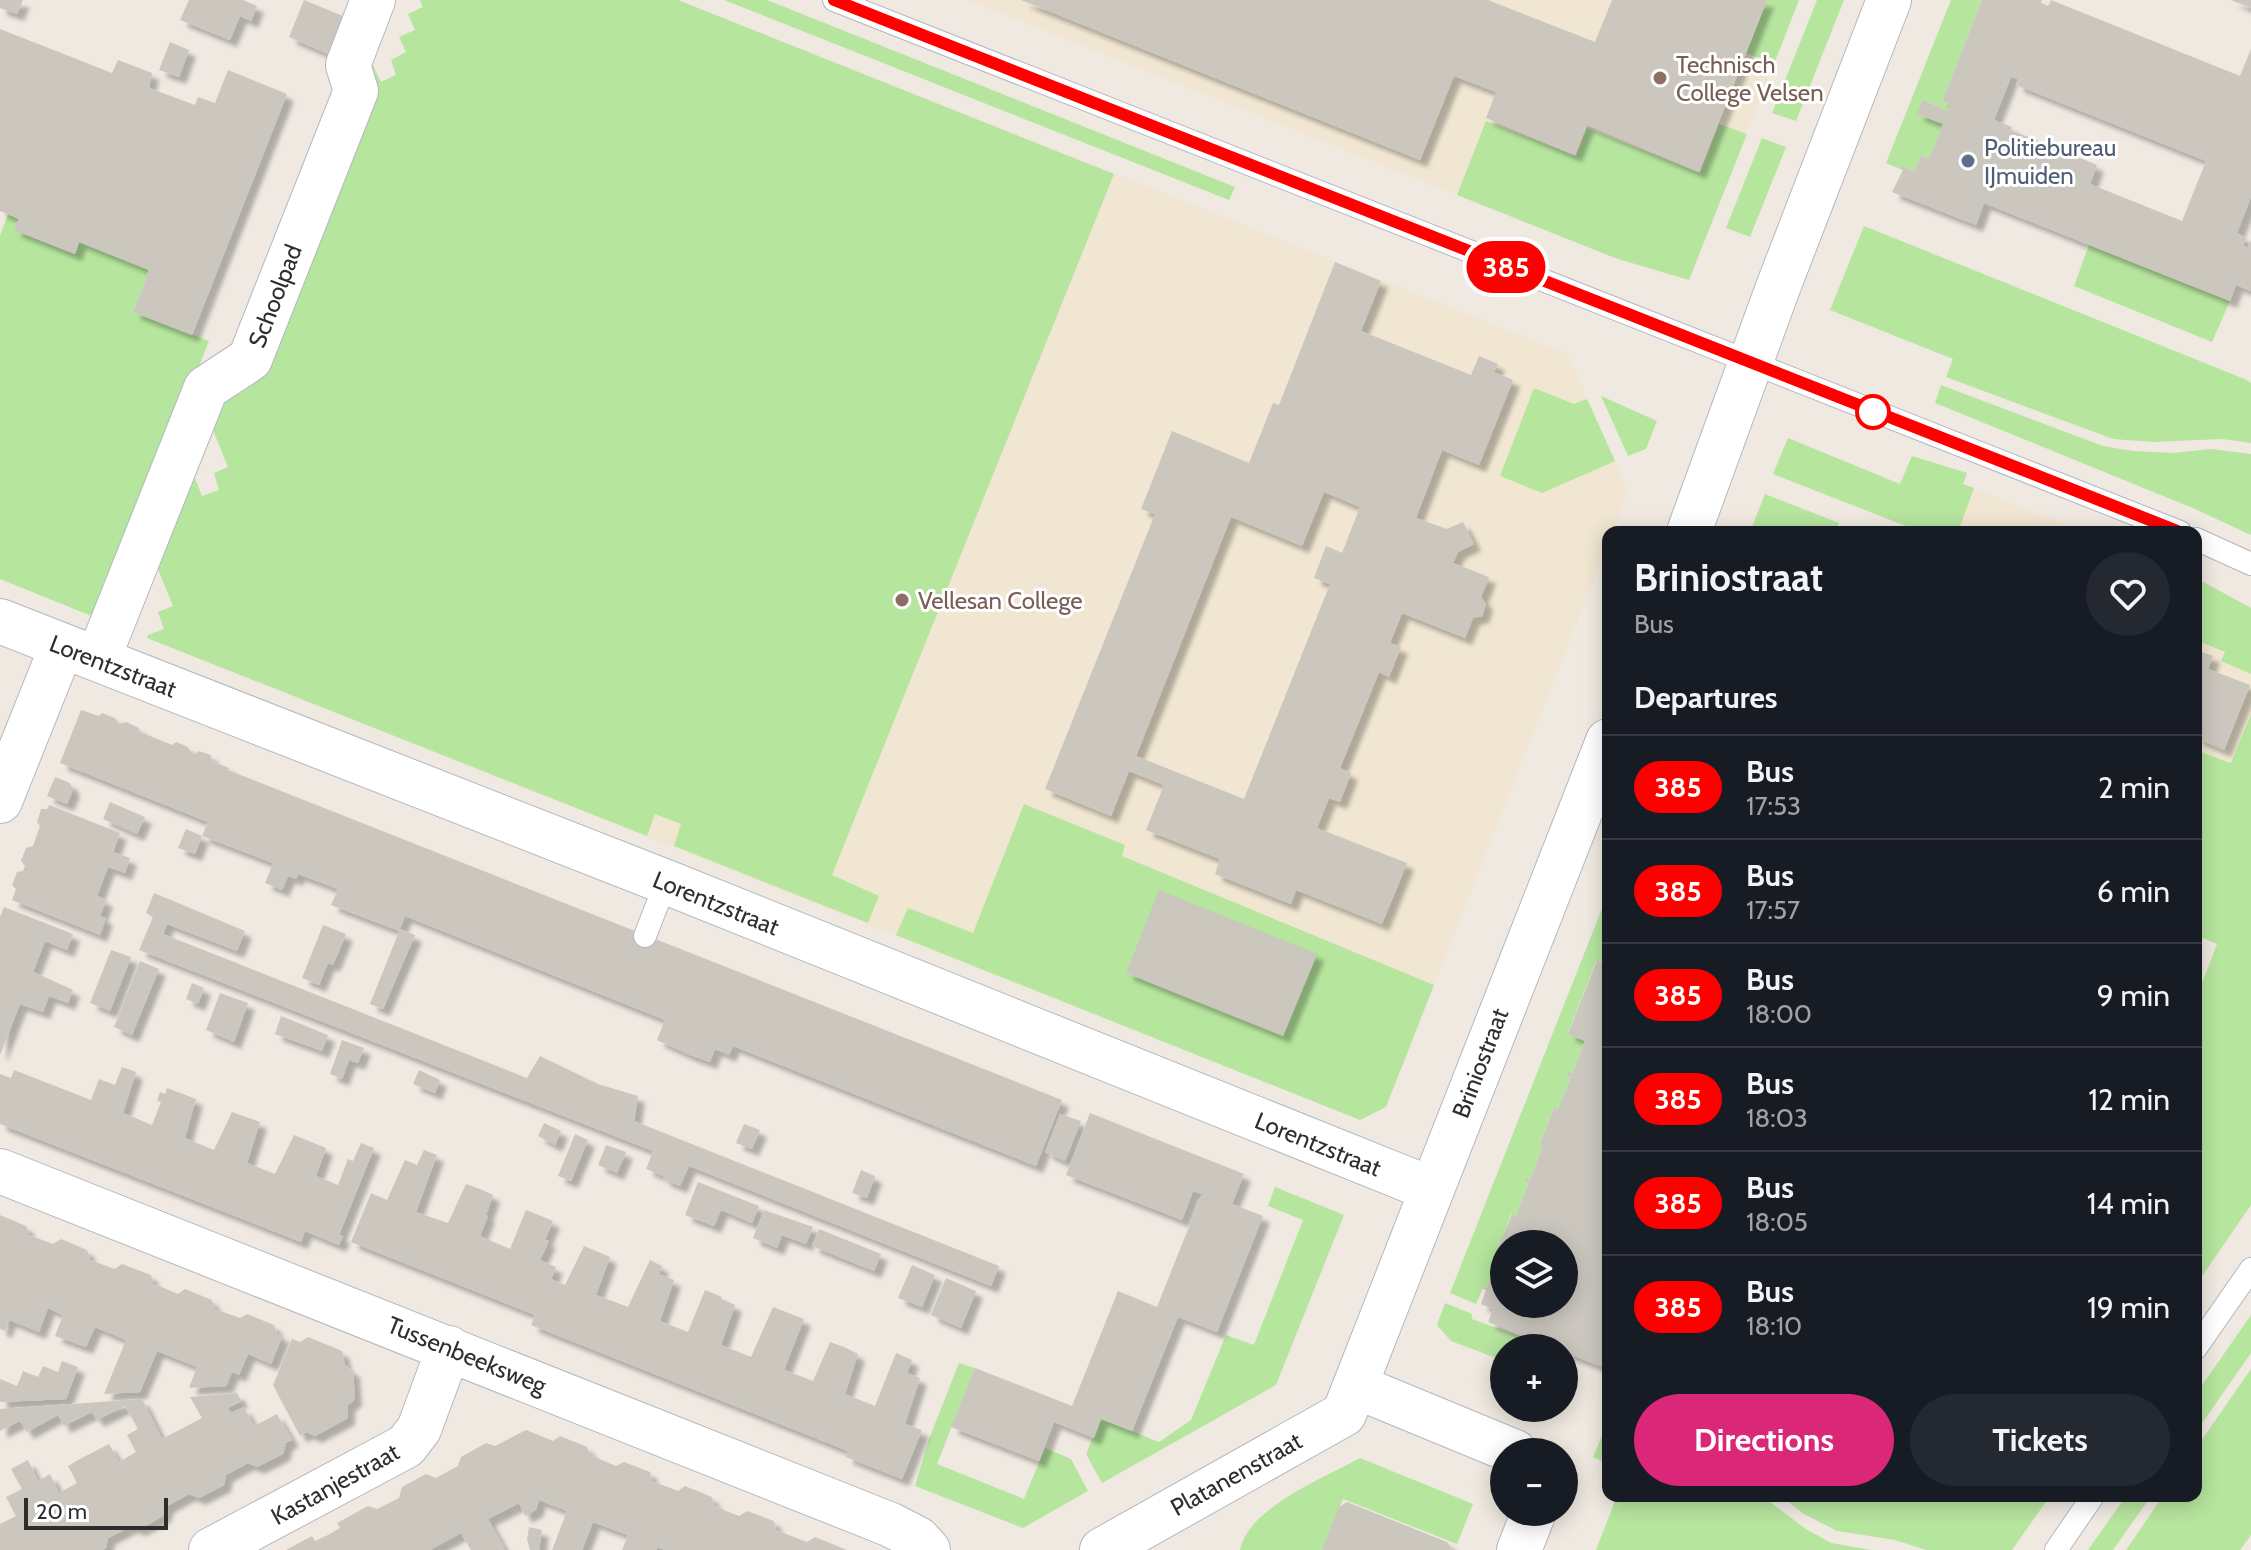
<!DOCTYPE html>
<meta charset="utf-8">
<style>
body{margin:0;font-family:Cabin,sans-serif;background:#242831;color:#f1f3f6;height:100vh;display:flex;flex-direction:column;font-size:30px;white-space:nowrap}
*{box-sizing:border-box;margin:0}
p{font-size:26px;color:#9ea1a6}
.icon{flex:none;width:44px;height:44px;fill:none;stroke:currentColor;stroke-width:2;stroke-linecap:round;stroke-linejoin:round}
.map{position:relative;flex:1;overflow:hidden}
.details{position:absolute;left:1602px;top:526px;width:600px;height:976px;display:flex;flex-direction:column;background:#171b24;border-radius:16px;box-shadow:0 4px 20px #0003}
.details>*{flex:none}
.badge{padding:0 16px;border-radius:26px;font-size:28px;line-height:52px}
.buttons{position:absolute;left:1490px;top:1230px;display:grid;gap:16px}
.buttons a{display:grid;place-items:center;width:88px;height:88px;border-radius:50%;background:#171b24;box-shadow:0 4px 20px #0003;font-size:40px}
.scale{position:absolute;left:24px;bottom:20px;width:144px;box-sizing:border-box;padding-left:8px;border:4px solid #2e2e2e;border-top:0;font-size:22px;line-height:28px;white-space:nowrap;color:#2e2e2e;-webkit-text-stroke:6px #fff;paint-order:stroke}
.map>.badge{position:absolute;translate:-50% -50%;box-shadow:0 0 0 4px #fff}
h2{padding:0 32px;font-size:30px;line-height:72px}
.round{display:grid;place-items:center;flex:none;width:84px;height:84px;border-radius:42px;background:#242831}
.headline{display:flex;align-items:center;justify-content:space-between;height:136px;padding:0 32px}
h1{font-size:38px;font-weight:800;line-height:60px}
.button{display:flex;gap:16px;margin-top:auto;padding:16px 32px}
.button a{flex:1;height:92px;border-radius:48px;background:#db2777;color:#fff;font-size:32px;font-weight:800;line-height:92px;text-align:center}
.button a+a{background:#242831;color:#f1f3f6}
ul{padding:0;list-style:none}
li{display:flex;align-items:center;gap:24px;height:104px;padding:0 32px;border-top:2px solid #363941}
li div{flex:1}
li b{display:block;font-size:30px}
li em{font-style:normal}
li .badge{min-width:88px;font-weight:700;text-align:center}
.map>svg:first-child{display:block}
</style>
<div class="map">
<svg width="2251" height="1550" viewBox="0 0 2251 1550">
<defs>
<filter id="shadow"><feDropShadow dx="7" dy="7" stdDeviation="2" flood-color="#0004"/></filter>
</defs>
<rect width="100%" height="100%" fill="#efe9e1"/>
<path fill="#f0e6d1" d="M678 0 1568 354 1628 492 1612 532H1608V543L1386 1107 1360 1120 194 657Z
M968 0H1799L1689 280 1615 258Z
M1974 488 2084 532H1958Z
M2196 640 2225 653 2221 661 2251 674V714L2231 763 2196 750Z"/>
<path fill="#b6e59e" d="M420 0H678L1114 174 832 875 879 896 868 923 674 846 681 824 655 814 647 836 147 638 148 635 164 629 158 612 173 606 153 557 193 473 202 496 219 490 214 473 228 467 208 418 369 57 381 82 396 75 391 60 406 52 399 37 415 30 408 14 423 7Z
M724 0H767L1235 187 1229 200Z
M1767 0H1799L1774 64 1746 53Z
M1817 0H1844L1796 121 1772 113Z
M1951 0H1982L1942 101 1951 105 1948 111 1923 100 1918 114 1943 124 1929 159 1921 155 1914 171 1901 166 1900 169 1886 163Z
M1486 121 1576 156 1587 128 1700 173 1719 124 1747 134 1689 280 1615 258 1457 195Z
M1762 138 1786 147 1750 237 1726 228Z
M8 214 19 219 15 230 75 254 79 242 149 270 133 312 209 341 99 619 0 579V236Z
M1864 226 2247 380 2251 383V443L2222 439 2153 442 2113 439 1946 377 1953 359 1830 310Z
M2089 245 2230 301 2212 342 2074 286Z
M1941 385 2103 446 2133 451 2173 453 2211 449 2251 454V535L2195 509 1935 403Z
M1534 388 1574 404 1587 399 1615 461 1542 493 1500 476Z
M1601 396 1657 421 1646 449 1628 456Z
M1788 438 1900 484 1912 456 1967 473 1963 484 1974 488 1958 532H1921L1773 474Z
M1765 494 1839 523 1834 532H1750Z
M2196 578 2251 608V674L2221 661 2225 652 2196 640Z
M2251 715V1205L2196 1285V999L2217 944 2196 935V911L2199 902 2196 900V750L2231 763Z
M1024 804 1125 845 1122 856 1434 985 1386 1107 1360 1120 896 935 908 908 973 933Z
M1607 896 1608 933 1602 946 1608 949 1602 963 1596 961 1568 1033 1585 1041 1572 1074 1568 1072 1566 1074 1571 1077 1558 1109 1554 1108 1539 1145 1542 1147 1530 1180 1526 1178 1529 1183 1516 1216 1511 1214 1497 1253 1500 1255 1487 1288 1484 1286 1476 1304 1450 1293Z
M1275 1187 1344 1215 1276 1385 1102 1483 1086 1454 1101 1419 1159 1442 1191 1420 1226 1335 1254 1345 1303 1220 1268 1206Z
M1445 1303 1472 1314V1319L1536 1342 1533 1348H1504V1361L1451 1341 1437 1325Z
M2251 1315V1353L2196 1432V1394Z
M959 1363 975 1368 937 1464 1024 1499 1045 1448 1071 1459 1088 1491 1023 1528 915 1486 929 1439Z
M2251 1369V1535L2240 1550H2126L2163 1496H2196V1448Z
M1608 1421V1464L1593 1457Z
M1360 1458 1473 1504 1457 1544 1343 1499 1322 1550H1240C1249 1507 1324 1478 1360 1458Z
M1617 1496H1762L1806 1529 1831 1543 1871 1550H1596Z
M1781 1496H2050L2012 1550H1926L1895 1540 1837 1531 1804 1514Z
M2126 1496H2151L2113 1550H2088Z"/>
<path fill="#cbc7bf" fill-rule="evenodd" filter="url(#shadow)" d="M0 0H23L17 14 0 8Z
M189 0H243L257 6 251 21 240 16 230 40 180 20Z
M304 0 350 19 335 57 289 37Z
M1021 0H1488L1595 42 1612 0H1767L1699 172 1587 125 1575 155 1572 154 1486 118 1496 92 1454 76 1420 160Z
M1982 0H2042L2041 3 2048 6 2051 0 2240 76 2251 49V197L2237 233 2246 238 2243 245 2248 248 2251 240V291L2236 285 2230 301 1984 203 1976 225 1892 192 1903 170 1900 169 1901 166 1914 171 1921 155 1929 159 1943 124 1917 114 1923 100 1948 111 1951 105 1942 101ZM2011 77 2018 79 2016 85 2206 161 2182 221 2090 184 2097 165 2011 130 2012 127 1994 120Z
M2231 0H2251V8Z
M0 29 112 73 118 60 152 73 149 88 195 105 198 97 215 103 228 70 287 94 192 335 133 312 149 270 79 242 75 254 14 230 19 219 0 211Z
M170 42 189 50 179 77 159 70Z
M1335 262 1381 281 1361 331 1471 375 1479 356 1498 364 1494 372 1513 380 1479 465 1442 450 1416 518 1447 529 1463 522 1474 544 1458 552 1453 563 1489 577 1481 597 1486 604 1482 616 1473 618 1465 638 1402 613 1390 643 1401 647 1389 677 1379 672 1340 768 1351 773 1340 802 1329 798 1317 828 1407 863 1382 924 1296 890 1291 904 1215 874 1220 859 1146 830 1164 785 1129 771 1111 816 1045 789 1155 514 1141 509 1172 431 1249 463 1273 403 1279 405ZM1324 492 1360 507 1342 553 1326 546 1314 578 1330 584 1244 799 1136 756 1231 517 1302 546Z
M2196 650 2213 656 2208 669 2250 685 2224 750 2196 738Z
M81 710 99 716 102 713 115 718 119 724 126 722 139 728 140 732 155 738 172 745 176 742 188 747 190 752 195 754 199 751 211 755 212 761 229 768 228 770 1062 1100 1036 1166 733 1046 729 1055 715 1049 710 1062 690 1055 657 1040 665 1020 405 916 399 931 331 905 338 889 298 874 296 879 288 876 282 890 265 883 273 863 202 836 195 854 178 848 186 829 202 836 208 822 60 763Z
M55 777 70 783 73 790 67 804 47 796Z
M110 802 145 817 137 834 103 819Z
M49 805 120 833 113 852 130 858 125 873 108 867 97 896 106 900 100 916 106 918 100 935 12 900 16 889 12 885 17 872 23 871 25 866 21 861 26 848 33 846 40 826 37 822 41 809H47Z
M1159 890 1317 954 1283 1036 1126 973Z
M154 893 245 931 237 951 167 924 163 934 527 1078 540 1056 598 1084 638 1096 634 1121 999 1266 991 1286 689 1166 680 1186 663 1179 664 1176 646 1169 653 1151 139 950 153 917 146 913Z
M4 907 73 934 67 950 45 941 33 972 73 990 68 1003 49 996 43 1012 20 1004 0 1055V917Z
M323 925 346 934 333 965 328 963 319 985 302 978Z
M400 929 415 935 383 1009 370 1004Z
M1604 944 1608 946V1369L1564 1352V1348H1553L1488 1322 1493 1309 1481 1304 1486 1290 1483 1289 1484 1286 1487 1288 1500 1255 1496 1253 1512 1214 1516 1216 1529 1183 1525 1181 1526 1178 1530 1180 1542 1147 1539 1146 1554 1108 1558 1109 1571 1077 1566 1075 1568 1071 1572 1074 1585 1041 1568 1034 1597 960 1602 963 1608 949 1602 947ZM1504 1244H1564V1304H1504Z
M111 950 131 957 110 1011 90 1003Z
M140 961 159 969 132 1035 114 1027Z
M192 983 204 988 198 1004 186 999Z
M220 993 248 1003 234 1042 206 1030Z
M281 1016 328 1035 322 1051 275 1034Z
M342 1040 364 1048 358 1063 349 1060 342 1079 330 1074Z
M122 1067 136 1072 123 1113 152 1125 161 1102 157 1101 160 1092 165 1094 167 1088 196 1099 185 1138 214 1150 232 1112 260 1122 247 1163 275 1174 294 1135 326 1148 316 1176 338 1185 348 1159 353 1161 361 1143 374 1148 339 1235 343 1236 339 1245 305 1231 301 1242 0 1124V1074L11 1078 14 1070 91 1100 99 1079 115 1085Z
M419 1070 440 1080 435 1093 413 1084Z
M1090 1113 1244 1174 1232 1204 1263 1216 1217 1332 1178 1317 1132 1431 1101 1419 1094 1438 1054 1422 1039 1461 951 1427 975 1368 1072 1406 1118 1291 1157 1307 1202 1194 1193 1191 1182 1220 1066 1175Z
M1060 1114 1081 1121 1065 1161 1045 1152Z
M544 1123 561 1131 555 1145 538 1136Z
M744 1124 760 1130 752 1149 736 1143Z
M575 1134 588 1140 571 1181 558 1176Z
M606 1145 626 1152 617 1173 598 1165Z
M424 1150 437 1155 416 1212 448 1223 466 1184 480 1189 493 1195 486 1215 488 1216 480 1236 510 1249 526 1210 553 1221 545 1240 549 1241 540 1260 556 1267 551 1279 565 1285 584 1246 610 1257 596 1295 628 1307 650 1260 662 1266 659 1274 674 1280 660 1321 688 1332 705 1290 722 1297 721 1299 735 1305 721 1345 751 1357 773 1307 804 1319 784 1370 813 1381 830 1342 844 1347 858 1354 845 1394 875 1406 896 1353 912 1360 907 1373 920 1378 905 1424 922 1430 902 1479 846 1457 848 1451 531 1325 535 1315 351 1242 371 1193 387 1200 405 1160 417 1165Z
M861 1170 875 1176 867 1198 852 1193Z
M698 1182 759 1206 752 1223 721 1210 714 1226 685 1215Z
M764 1210 813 1227 806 1244 782 1235 777 1248 753 1238Z
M0 1215 26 1226 29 1235 53 1244 61 1239 87 1250 90 1260 115 1269 122 1264 151 1275 153 1284 164 1288 178 1294 185 1289 212 1300 215 1309 240 1318 247 1314 274 1325 277 1334 283 1335 271 1364 248 1354 239 1375 232 1372 226 1386 189 1388 197 1367 157 1351 140 1392 104 1394 126 1340 95 1327 86 1347 55 1336 63 1315 48 1308 39 1332 9 1320 5 1331 0 1329Z
M819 1229 881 1254 874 1271 812 1246Z
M912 1265 935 1275 922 1307 898 1298Z
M946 1278 976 1291 961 1328 931 1315Z
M308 1337 342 1351 345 1365 353 1371 355 1399 348 1405V1418L315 1436 306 1432 300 1436 273 1385 292 1339 300 1342Z
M62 1361 78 1367 66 1399 0 1402V1379L17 1386 23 1371 38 1377 43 1366 58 1372Z
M237 1393 241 1401 228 1408 231 1413 244 1407 254 1426 277 1414 292 1440 286 1443 283 1454 257 1467 248 1463 226 1475 224 1485 199 1498 189 1494 167 1506 164 1515 151 1523 139 1529 131 1526 108 1538 106 1548 101 1550H0V1524L16 1516 6 1497 22 1489 11 1469 28 1460 38 1481 50 1474 59 1493 77 1483 68 1466 80 1459 109 1444 119 1462 136 1452 127 1435 138 1429 125 1406 97 1420 92 1412 64 1426 58 1415 27 1432 20 1421 0 1431V1409L142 1399 162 1439 202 1418 190 1397Z
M526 1430 553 1441 560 1436 587 1447 590 1455 616 1466 624 1462 650 1472 652 1481 678 1491 685 1486 712 1497 714 1505 726 1511 739 1516 747 1511 774 1521 776 1530 807 1542 815 1537 847 1550H665L657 1547 656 1550H622L628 1535 593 1522 582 1550H552L567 1511 539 1500 536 1510 525 1516 519 1503 488 1519 505 1550H471L461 1533 430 1550H286L312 1536 315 1541 328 1535 340 1528 337 1523 368 1506 377 1509 399 1498 402 1487 426 1474 436 1478 458 1466 461 1457 486 1443 495 1446Z
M1347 1502 1447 1542 1453 1550H1322L1339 1507Z
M529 1527 542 1530 539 1550H530L527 1539Z"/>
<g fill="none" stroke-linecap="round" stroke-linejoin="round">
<g stroke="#b4b7c1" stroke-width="24">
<path id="lane" d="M834 0 2180 532
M2196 539 2251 564
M645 936 666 882
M2196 1348 2251 1269
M2056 1550 2093 1496"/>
</g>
<g stroke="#b4b7c1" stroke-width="46">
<path id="street" d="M1689 532 1777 290 1889 0
M0 621 666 882 1431 1189
M98 659 206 388 250 359 356 91 348 65 373 0
M0 801 62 646
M0 1171 891 1525 918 1539 928 1550
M1355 1386 1515 1452
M211 1550 406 1446 419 1429 449 1348
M1102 1550 1344 1414 1608 741
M1519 1550 1534 1512"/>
</g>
<use href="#lane" stroke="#fff" stroke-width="22"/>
<use href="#street" stroke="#fff" stroke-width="44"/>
</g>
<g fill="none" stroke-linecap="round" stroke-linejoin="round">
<g stroke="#fff" stroke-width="18">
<path id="line" d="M834 0 2180 532"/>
</g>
<use href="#line" stroke="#f00" stroke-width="12"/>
</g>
<g fill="#8d6e63" stroke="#fff" stroke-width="3">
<circle cx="1660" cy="78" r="8"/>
<circle cx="902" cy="600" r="8"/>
</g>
<circle fill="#5c6f8a" stroke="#fff" stroke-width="3" cx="1968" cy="161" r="8"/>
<circle fill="#fff" stroke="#f00" stroke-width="4" cx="1873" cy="412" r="16"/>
<g text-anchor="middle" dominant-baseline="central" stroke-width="6" stroke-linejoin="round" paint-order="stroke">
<g font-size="24" fill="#785e54" stroke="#fff" text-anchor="start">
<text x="1676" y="64">Technisch<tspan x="1676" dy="28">College Velsen</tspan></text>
<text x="918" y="600">Vellesan College</text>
</g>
<g font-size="24" fill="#4e5e75" stroke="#fff" text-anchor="start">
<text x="1984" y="147">Politiebureau<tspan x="1984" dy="28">IJmuiden</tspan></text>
</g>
<g font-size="24" fill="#2e2e2e" stroke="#fff">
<text transform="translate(275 296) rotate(-69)">Schoolpad</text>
<text transform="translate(113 666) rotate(21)">Lorentzstraat</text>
<text transform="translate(716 903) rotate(22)">Lorentzstraat</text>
<text transform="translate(1480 1063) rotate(-69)">Briniostraat</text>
<text transform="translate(1318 1144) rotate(22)">Lorentzstraat</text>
<text transform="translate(467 1355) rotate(22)">Tussenbeeksweg</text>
<text transform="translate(1236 1474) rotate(-29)">Platanenstraat</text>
<text transform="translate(335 1484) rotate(-29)">Kastanjestraat</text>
</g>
</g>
</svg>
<div class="buttons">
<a><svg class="icon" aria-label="layers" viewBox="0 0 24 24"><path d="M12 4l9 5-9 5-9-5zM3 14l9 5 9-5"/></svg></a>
<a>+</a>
<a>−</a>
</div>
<div class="scale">20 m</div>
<b class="badge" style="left:1506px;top:267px;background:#f00;color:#fff">385</b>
<section class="details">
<div class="headline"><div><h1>Briniostraat</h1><p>Bus</p></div><a class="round"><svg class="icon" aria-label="heart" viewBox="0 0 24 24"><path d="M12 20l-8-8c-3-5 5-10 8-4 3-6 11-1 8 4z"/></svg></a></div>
<h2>Departures</h2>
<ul>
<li><span class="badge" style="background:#f00;color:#fff">385</span><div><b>Bus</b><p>17:53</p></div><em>2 min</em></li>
<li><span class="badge" style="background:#f00;color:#fff">385</span><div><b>Bus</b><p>17:57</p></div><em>6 min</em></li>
<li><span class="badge" style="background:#f00;color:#fff">385</span><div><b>Bus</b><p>18:00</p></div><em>9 min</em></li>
<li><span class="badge" style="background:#f00;color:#fff">385</span><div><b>Bus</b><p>18:03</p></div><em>12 min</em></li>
<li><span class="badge" style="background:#f00;color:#fff">385</span><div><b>Bus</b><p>18:05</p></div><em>14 min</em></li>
<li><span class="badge" style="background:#f00;color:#fff">385</span><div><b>Bus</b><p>18:10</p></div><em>19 min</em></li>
</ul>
<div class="button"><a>Directions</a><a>Tickets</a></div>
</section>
</div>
